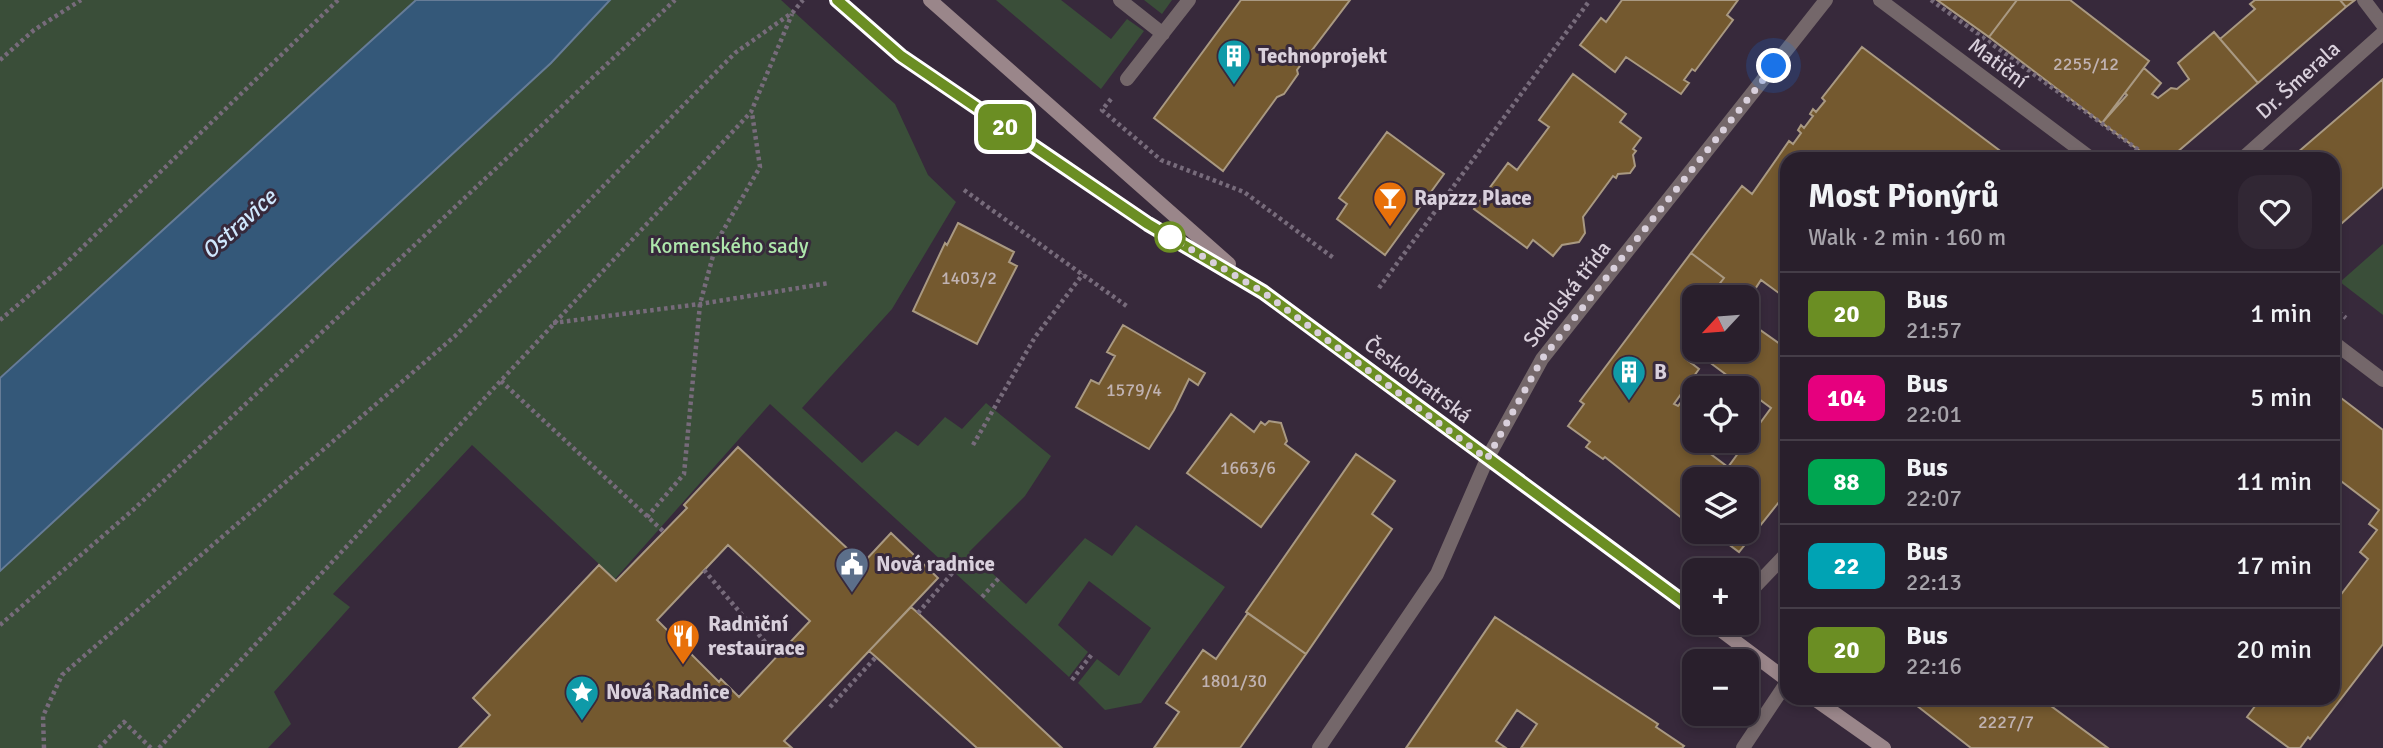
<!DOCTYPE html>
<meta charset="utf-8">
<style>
body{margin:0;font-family:Signika,sans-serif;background:#312734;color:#f1f3f6;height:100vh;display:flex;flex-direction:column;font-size:26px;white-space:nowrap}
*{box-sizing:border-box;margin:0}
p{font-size:23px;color:#a5a2a9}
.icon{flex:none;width:38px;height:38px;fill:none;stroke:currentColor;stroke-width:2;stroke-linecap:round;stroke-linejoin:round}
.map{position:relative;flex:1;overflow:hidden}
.details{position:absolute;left:1780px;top:152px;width:560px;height:553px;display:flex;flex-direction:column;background:#291f2c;border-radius:21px;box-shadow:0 4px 10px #0003,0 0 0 2px #453d48}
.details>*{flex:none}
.badge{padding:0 14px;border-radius:10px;font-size:24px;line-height:46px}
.needle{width:46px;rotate:244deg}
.fabs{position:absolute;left:1682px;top:285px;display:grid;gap:14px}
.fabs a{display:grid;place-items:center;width:77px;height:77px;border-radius:14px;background:#291f2c;box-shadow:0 4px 10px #0003,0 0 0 2px #453d48;font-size:35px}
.you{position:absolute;width:35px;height:35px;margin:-18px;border:5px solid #fff;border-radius:50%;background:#1a73e8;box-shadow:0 0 0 10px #1a73e833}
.map>.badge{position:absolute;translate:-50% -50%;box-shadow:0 0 0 4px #fff}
.round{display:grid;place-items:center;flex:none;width:74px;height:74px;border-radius:21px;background:#312734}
.head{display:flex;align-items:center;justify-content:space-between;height:119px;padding:0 28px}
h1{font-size:33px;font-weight:700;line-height:52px}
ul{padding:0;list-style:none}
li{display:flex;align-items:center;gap:21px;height:84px;padding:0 28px;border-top:2px solid #453d48}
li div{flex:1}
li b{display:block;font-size:26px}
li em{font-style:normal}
li .badge{min-width:77px;font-weight:700;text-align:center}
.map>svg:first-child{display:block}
</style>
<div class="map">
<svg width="2383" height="748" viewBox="0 0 2383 748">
<rect width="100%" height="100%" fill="#37293b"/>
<path fill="#3a4e39" d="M0 0H416L0 377Z
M610 0H781L895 104 928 175 956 202 892 309 802 408 862 463 896 431 918 446 945 417 962 429 986 403 1051 456 1025 496 969 552 1026 604 1085 538 1112 556 1136 525 1225 587 1141 703 1105 710 1078 683 1097 659 1119 676 1151 628 1089 581 1058 625 1088 652 1069 677 770 404 615 579 472 445 333 594 350 607 274 692 291 724 268 748H0V571L551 63Z
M996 0H1061L1111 39 1127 19 1144 31 1101 89Z
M1144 0H1172L1162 14Z
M2383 244V315L2340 282Z"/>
<path fill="#345879" stroke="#667c97" stroke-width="2" d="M416 0H610L551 63 0 571V378Z"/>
<path fill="#74592f" stroke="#a99982" stroke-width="2" fill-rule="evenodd" d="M1241 0H1350L1297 70 1298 74 1284 94 1277 97 1223 171 1154 118Z
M1622 0H1738L1727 15 1733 20 1695 71 1692 69 1684 80 1689 83 1681 94 1626 57 1615 72 1580 45 1601 18 1606 22Z
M1937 0H2017L1989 37Z
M2017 0H2070L2149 61 2102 123 1989 37Z
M2255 0H2340L2346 7 2258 83 2220 39 2255 9 2250 4Z
M2340 0H2355L2346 7Z
M2214 32 2258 83 2169 159H2151L2102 123 2127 95 2125 93 2144 68 2161 83 2152 94 2158 98 2171 88 2177 89 2189 79 2178 63Z
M1862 47 2011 159H1787V299L1761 280 1750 297 1735 286 1727 298H1715L1711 295 1724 278 1691 253 1742 186 1752 194 1789 141 1793 144 1801 133 1798 130 1801 125 1804 128 1813 116 1810 114 1813 109 1816 112 1825 101 1822 98Z
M1573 74 1626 114 1620 122 1641 138 1633 149 1636 151 1633 155 1635 166 1630 173 1618 174 1616 178 1613 176 1583 217 1585 233 1579 242 1562 245 1553 256 1533 240 1527 248 1474 209 1508 163 1517 170 1549 127 1539 120Z
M2383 79V187L2333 231V159H2290Z
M1387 132 1444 174 1385 255 1337 219 1347 204 1339 198Z
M958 223 1014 252 1009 262 1017 266 977 344 913 311 945 243 947 245Z
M1691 253 1724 278 1711 295 1715 298H1694V350H1746V320L1787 349V492L1739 552 1712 532H1746V480H1694L1693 527 1605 457 1603 459 1586 447 1590 442 1568 426 1584 404 1580 401ZM1693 350 1771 408 1728 467 1704 449 1709 441H1694V397L1688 393 1678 406 1674 404 1699 369 1686 359Z
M1123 325 1205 373 1198 385 1189 379 1174 410 1149 449 1076 407 1091 380 1099 384 1115 356 1107 352Z
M2341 398 2383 430V644L2310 739 2308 737 2300 748H2289L2247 717 2261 698H2333V605L2368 559 2360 552 2377 530 2369 524 2379 510 2333 475V409Z
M1231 414 1254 432 1261 422 1265 425 1269 421 1281 423 1287 441 1285 444 1309 462 1261 527 1187 473Z
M738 447 863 563 891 533 938 578 784 741 792 748H459L490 715 473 698 599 565 616 581 687 508 684 505ZM728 545 810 621 739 697 721 679 719 682 657 620Z
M1356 454 1395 481 1372 514 1392 529 1306 654 1246 612Z
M911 607 918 613 1062 748H977L876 657 869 651Z
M1248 613 1306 654 1240 748H1154L1179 712 1166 703 1203 650 1216 659Z
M1495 617 1658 724 1656 727 1684 746 1682 748H1521L1537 724 1517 710 1496 741 1506 748H1406Z
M1907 698H2051L2047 703 2108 748H1971Z"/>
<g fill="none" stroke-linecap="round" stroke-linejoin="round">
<path stroke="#776b7b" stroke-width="4.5" stroke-dasharray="3.5 3.5" stroke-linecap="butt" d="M1931 0 2151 159
M0 60 34 30 81 0
M1111 99 1102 110 1161 160 1244 192 1335 259
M964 190 1128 307
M1379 288 1590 0
M2333 308 2346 318
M0 320 60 269 338 0
M553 323 700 304 829 283
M501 381 664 532
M973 445 1035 337 1083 274
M647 517 684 474 700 304 717 241 760 167 752 113
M704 570 777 656
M982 597 999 578
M918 613 954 571
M0 625 134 509 675 0
M1072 680 1092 654
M830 707 876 657
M44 748 43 716 62 675 455 336 735 53 793 12 803 0
M99 748 124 722 151 748
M159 748 751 112 792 14"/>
<path stroke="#74676a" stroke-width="14" d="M1120 0 1163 34
M2364 0 2383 25
M1127 79 1189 0"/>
<path stroke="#74676a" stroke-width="14" d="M1880 0 2092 159
M2242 159 2383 33
M2333 342 2383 380
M1746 596 1787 553
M1319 748 1437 574 1487 459 1542 359 1826 0
M1743 748 1787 682"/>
<path stroke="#9a868a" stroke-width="14" d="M837 0 901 56 1148 224 1263 292 1694 610
M930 0 1229 264
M1711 623 1787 680
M1813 698 1884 748"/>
</g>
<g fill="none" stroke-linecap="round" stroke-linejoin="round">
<g stroke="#fff" stroke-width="16">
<path id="line" d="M837 0 901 56 1148 224 1263 292 1694 610"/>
</g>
<use href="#line" stroke="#6b8e23" stroke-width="10"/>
<path stroke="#d9d0dc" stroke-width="7" stroke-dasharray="0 12.6" d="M1170 237 1263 292 1487 459 1542 359 1774 66"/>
</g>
<defs>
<g id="building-pin" transform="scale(1.75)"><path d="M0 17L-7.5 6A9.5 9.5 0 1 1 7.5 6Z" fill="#0f9aa8" stroke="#37293b"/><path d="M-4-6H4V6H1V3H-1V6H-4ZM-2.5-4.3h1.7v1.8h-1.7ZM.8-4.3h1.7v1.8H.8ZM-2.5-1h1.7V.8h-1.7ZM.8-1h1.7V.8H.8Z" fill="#fff"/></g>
<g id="bar-pin" transform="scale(1.75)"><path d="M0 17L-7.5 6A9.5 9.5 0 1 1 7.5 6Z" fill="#e8710a" stroke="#37293b"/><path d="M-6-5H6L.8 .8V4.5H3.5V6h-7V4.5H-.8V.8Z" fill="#fff"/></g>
<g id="civic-pin" transform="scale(1.75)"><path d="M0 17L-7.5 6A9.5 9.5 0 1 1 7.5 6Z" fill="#5c6f8a" stroke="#37293b"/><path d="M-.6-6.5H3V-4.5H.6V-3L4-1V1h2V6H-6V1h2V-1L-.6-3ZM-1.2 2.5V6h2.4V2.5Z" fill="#fff"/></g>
<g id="restaurant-pin" transform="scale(1.75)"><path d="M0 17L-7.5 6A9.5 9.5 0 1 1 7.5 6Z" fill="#e8710a" stroke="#37293b"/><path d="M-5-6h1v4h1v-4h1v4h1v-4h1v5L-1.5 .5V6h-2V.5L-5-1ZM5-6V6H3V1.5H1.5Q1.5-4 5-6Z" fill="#fff"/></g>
<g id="sight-pin" transform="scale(1.75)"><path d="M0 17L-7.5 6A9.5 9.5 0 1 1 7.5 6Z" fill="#0f9aa8" stroke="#37293b"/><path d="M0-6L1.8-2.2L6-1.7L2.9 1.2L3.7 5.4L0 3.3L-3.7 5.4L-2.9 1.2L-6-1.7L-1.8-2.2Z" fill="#fff"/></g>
</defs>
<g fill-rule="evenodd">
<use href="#building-pin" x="1234" y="56"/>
<use href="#bar-pin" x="1390" y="198"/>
<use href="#building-pin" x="1629" y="372"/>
<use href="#civic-pin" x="852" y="564"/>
<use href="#restaurant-pin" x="683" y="636"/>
<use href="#sight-pin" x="582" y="692"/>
</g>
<circle fill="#fff" stroke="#6b8e23" stroke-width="3.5" cx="1170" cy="237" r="14"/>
<g text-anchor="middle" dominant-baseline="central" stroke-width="6" stroke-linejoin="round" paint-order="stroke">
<g font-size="18" fill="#c0b2b1">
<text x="2086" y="64">2255/12</text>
<text x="969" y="278">1403/2</text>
<text x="1134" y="390">1579/4</text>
<text x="1248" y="468">1663/6</text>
<text x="1234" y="681">1801/30</text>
<text x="2006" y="722">2227/7</text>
</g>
<g font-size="21" font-weight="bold" fill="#d9d0dc" stroke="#37293b" text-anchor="start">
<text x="1258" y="56">Technoprojekt</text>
<text x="1414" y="198">Rapzzz Place</text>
<text x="1654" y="372">B</text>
<text x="876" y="564">Nová radnice</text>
<text x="708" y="624">Radniční<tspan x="708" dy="24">restaurace</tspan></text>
<text x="606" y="692">Nová Radnice</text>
</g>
<g font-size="21" fill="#d9d0dc" stroke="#37293b">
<text transform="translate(1998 63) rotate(37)">Matiční</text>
<text transform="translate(2298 80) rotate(-42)">Dr. Šmerala</text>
<text transform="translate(1567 294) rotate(-52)">Sokolská třída</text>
<text transform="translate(1418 380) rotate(37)">Českobratrská</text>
</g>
<g font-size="21" fill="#aee7ac" stroke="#37293b">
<text x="729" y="246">Komenského sady</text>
</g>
<g font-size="23" font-style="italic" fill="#cfe7fd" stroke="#37293b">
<text transform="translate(239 224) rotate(-42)">Ostravice</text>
</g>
</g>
</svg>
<div class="fabs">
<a><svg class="needle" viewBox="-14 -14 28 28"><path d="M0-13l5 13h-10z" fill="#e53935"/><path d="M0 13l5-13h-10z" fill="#a5a2a9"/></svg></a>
<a><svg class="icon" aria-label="locate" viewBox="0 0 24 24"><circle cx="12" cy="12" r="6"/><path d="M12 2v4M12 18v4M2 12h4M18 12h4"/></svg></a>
<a><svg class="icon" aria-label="layers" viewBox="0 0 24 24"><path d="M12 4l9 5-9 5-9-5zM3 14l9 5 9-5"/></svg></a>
<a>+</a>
<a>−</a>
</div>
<div class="you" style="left:1774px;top:66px"></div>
<b class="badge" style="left:1005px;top:127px;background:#6b8e23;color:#fff">20</b>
<section class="details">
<div class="head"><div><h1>Most Pionýrů</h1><p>Walk · 2 min · 160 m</p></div><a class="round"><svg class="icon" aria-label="heart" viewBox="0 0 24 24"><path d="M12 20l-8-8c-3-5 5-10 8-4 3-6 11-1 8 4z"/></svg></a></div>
<ul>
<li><span class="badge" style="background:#6b8e23;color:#fff">20</span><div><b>Bus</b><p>21:57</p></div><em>1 min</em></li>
<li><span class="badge" style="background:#e6007e;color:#fff">104</span><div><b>Bus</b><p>22:01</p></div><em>5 min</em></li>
<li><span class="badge" style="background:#00a651;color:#fff">88</span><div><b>Bus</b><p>22:07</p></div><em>11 min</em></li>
<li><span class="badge" style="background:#00a3b4;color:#fff">22</span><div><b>Bus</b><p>22:13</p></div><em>17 min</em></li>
<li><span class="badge" style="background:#6b8e23;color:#fff">20</span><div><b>Bus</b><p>22:16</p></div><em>20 min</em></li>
</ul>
</section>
</div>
